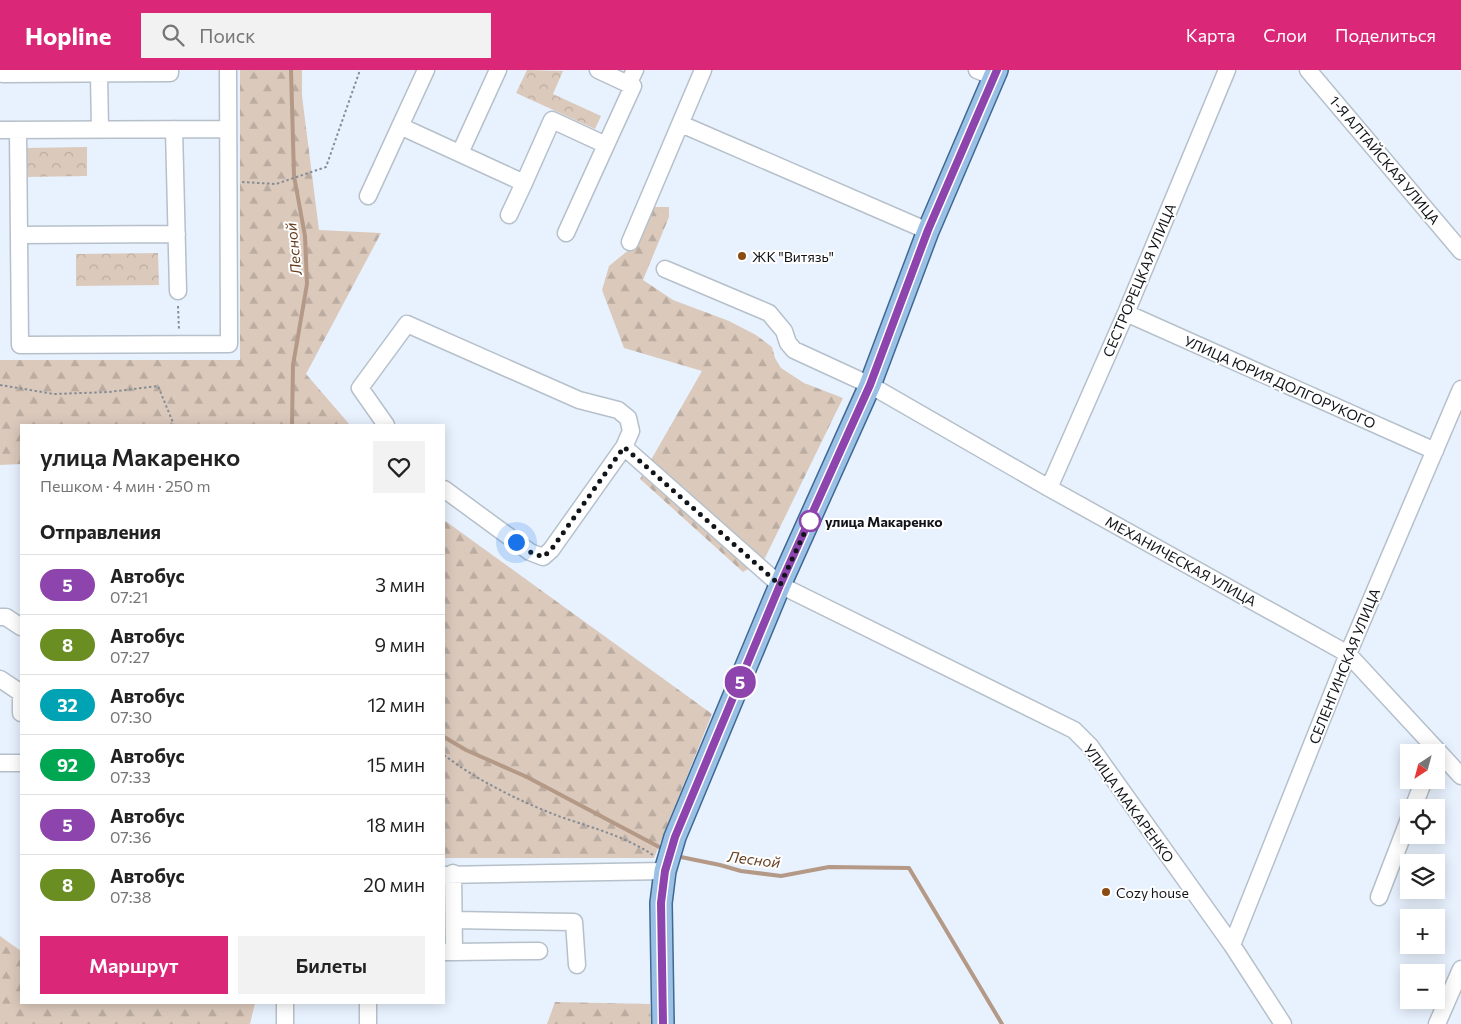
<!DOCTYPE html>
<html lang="ru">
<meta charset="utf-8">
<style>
body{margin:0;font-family:Commissioner,sans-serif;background:#f2f2f2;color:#222;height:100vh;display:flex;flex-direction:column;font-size:19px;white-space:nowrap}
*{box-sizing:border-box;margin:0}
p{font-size:16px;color:#767676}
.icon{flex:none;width:28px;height:28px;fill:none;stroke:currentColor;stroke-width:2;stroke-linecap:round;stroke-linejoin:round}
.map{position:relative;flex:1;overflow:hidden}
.side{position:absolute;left:20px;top:354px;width:425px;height:580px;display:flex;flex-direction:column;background:#fff;border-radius:0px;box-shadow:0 2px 12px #0003}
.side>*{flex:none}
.badge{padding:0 10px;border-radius:16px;font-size:18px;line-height:32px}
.needle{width:32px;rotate:216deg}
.buttons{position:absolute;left:1400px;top:674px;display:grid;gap:10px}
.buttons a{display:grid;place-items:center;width:45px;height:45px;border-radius:0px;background:#fff;box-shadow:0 2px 12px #0003;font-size:25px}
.you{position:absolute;width:25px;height:25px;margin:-12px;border:4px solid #fff;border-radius:50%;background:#1a73e8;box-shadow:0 0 0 8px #1a73e833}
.map>.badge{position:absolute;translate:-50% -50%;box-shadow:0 0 0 2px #fff}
h2{padding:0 20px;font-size:19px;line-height:45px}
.round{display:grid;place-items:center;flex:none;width:52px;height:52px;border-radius:0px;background:#f2f2f2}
.head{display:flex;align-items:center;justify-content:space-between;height:85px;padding:0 20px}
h1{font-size:24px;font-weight:600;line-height:38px}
.action{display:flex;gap:10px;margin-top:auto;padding:10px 20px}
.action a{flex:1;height:58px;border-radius:0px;background:#db2777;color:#fff;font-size:20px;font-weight:600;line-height:58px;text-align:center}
.action a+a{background:#f2f2f2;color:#222}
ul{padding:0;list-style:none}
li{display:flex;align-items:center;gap:15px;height:60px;padding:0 20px;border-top:1px solid #e0e0e0}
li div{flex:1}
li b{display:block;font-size:19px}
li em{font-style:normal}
li .badge{min-width:55px;font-weight:700;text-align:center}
header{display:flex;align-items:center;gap:30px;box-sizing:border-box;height:70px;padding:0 25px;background:#db2777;color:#fff}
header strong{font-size:24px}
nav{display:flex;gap:28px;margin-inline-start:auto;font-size:18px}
.search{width:350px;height:45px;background:#f2f2f2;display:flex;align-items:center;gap:12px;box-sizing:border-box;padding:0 18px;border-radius:0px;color:#767676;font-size:19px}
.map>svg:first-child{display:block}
</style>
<header>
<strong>Hopline</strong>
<div class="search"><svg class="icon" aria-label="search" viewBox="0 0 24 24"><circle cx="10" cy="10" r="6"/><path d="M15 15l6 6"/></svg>Поиск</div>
<nav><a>Карта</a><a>Слои</a><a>Поделиться</a></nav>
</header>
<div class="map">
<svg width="1461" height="954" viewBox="0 0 1461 954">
<defs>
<pattern id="forest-firs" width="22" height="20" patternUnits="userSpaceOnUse" patternTransform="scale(1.25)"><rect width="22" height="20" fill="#dbc9bc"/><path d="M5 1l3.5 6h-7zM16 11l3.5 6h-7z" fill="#bbaca1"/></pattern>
<pattern id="park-crowns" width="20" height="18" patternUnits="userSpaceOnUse" patternTransform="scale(1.25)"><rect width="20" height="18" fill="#dbc9bc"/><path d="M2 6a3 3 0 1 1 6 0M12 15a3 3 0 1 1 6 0" fill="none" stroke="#bbaca1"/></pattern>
</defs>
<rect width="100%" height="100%" fill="#e8f2fe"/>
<path fill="url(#forest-firs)" d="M240 0H302V26L319 160 381 163 306 304 350 355H21V394L0 395V290H240Z
M651 137H669V147L643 210 673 230 729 251 756 265 772 277 775 288 781 298 804 313 843 328 764 490 743 502 640 409 702 301 624 278 602 220 609 196 631 178Z
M444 450 712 644 654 788H444Z
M0 866 21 881V932L255 933 250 954H0Z
M555 932 650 934 651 954H547Z"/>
<path fill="url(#park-crowns)" d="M527 0 563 1 553 24 601 46 595 59 516 23Z
M87 77V106L25 107V78Z
M158 183 159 215 76 216V184Z"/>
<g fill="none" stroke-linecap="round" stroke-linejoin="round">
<path stroke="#b49987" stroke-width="4" d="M291 0 294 106 305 166 307 214 293 295 292 355
M444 667 466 680 527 707 663 779
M676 786 720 795 741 801 781 806 829 797 909 798 1002 954"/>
<g stroke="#b5c0ca" stroke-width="19">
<path id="minor" d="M598 0 628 14 635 0
M977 0 994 7
M1308 0 1461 181
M3 4 170 3V0
M99 4 100 60
M681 54 928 161
M400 56 524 113 552 50 606 75 633 16 628 14
M174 59 178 221
M0 60 228 59
M18 60 20 275 229 274 228 0
M460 83 498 0
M368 126 426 0
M509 145 524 113
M566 163 606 75
M19 165 177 164
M630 172 703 0
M665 199 769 243 784 261 788 273 794 280 870 315 1049 418 1348 584 1461 706
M1126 243 1435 381
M386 355 360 318 407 254 579 330 618 340 628 348 631 361 624 377 551 480 543 487 530 482 444 419
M624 377 780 515 1074 660 1090 676 1232 875 1283 954
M1049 418 1126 243 1227 0
M0 547H6L21 557
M0 609 21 623V643
M0 693H21
M1413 738 1424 710
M444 805 665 801
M1379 827 1409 749
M454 850 574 852 577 895
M1232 875 1348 584 1461 319
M444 882H454L453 803
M454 882 539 881
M285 932V954
M368 932V954
M1437 954 1461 899"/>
</g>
<g stroke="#3f6892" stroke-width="24">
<path id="major" d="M663 954 661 833 665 801 675 767 780 515 870 315 928 161 997 0"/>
</g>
<path stroke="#868d95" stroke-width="2" stroke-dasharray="2.5 2.5" stroke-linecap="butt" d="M242 112 276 114 326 97 360 0
M178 236 179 261
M0 315 54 324 109 322 158 316 174 355
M444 685C478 711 521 732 561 747 593 758 624 766 653 785"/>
<use href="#minor" stroke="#fff" stroke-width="16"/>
<use href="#major" stroke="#9bc0e5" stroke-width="21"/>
</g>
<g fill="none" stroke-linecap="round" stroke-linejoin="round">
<g stroke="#fff" stroke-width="11">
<path id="line" d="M663 954 661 833 665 801 675 767 780 515 870 315 928 160 997 0"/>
</g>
<use href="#line" stroke="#8e44ad" stroke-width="8"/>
<path stroke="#111418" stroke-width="5" stroke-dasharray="0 9" d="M516 472 530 482 543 487 551 480 624 377 780 515 810 451"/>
</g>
<g fill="#8a4b11" stroke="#fff" stroke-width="2">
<circle cx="742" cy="186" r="5"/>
<circle cx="1106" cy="822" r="5"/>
</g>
<circle fill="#fff" stroke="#8e44ad" stroke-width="2.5" cx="810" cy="451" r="10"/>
<g text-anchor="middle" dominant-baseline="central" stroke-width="4" stroke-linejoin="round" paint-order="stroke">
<g font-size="14" fill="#111418" stroke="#fff">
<text transform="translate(1385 90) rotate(50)">1-Я АЛТАЙСКАЯ УЛИЦА</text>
<text transform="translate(1139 210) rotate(-67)">СЕСТРОРЕЦКАЯ УЛИЦА</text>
<text transform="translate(1280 312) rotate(24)">УЛИЦА ЮРИЯ ДОЛГОРУКОГО</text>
<text transform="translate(1181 491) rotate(29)">МЕХАНИЧЕСКАЯ УЛИЦА</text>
<text transform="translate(1344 596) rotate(-68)">СЕЛЕНГИНСКАЯ УЛИЦА</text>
<text transform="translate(1129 733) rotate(54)">УЛИЦА МАКАРЕНКО</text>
</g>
<g font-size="14" fill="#111418" stroke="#fff" text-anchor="start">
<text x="752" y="186">ЖК "Витязь"</text>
<text x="1116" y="822">Cozy house</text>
</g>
<g font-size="14" font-weight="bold" fill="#111418" stroke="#fff" text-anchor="start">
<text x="825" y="451">улица Макаренко</text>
</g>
<g font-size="15" font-style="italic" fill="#694122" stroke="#fff">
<text transform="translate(293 179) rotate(-96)">Лесной</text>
<text transform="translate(754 789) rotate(7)">Лесной</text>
</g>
</g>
</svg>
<div class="buttons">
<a><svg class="needle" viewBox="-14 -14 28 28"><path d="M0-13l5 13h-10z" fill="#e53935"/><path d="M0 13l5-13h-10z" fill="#767676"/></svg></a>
<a><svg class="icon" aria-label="locate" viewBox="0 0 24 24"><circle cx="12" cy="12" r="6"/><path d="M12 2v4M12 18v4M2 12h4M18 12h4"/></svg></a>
<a><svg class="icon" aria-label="layers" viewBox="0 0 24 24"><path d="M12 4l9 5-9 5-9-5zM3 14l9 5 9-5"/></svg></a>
<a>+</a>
<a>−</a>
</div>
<div class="you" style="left:516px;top:472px"></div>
<b class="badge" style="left:740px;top:612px;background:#8e44ad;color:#fff">5</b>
<section class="side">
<div class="head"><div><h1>улица Макаренко</h1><p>Пешком · 4 мин · 250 m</p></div><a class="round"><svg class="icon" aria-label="heart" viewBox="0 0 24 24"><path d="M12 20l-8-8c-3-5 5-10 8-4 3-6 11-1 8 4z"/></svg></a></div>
<h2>Отправления</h2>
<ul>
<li><span class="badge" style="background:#8e44ad;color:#fff">5</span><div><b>Автобус</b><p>07:21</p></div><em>3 мин</em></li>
<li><span class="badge" style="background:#6b8e23;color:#fff">8</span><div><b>Автобус</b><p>07:27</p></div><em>9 мин</em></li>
<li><span class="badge" style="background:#00a3b4;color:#fff">32</span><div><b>Автобус</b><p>07:30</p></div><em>12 мин</em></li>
<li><span class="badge" style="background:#00a651;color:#fff">92</span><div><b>Автобус</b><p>07:33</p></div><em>15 мин</em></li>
<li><span class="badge" style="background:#8e44ad;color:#fff">5</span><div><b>Автобус</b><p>07:36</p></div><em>18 мин</em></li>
<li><span class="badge" style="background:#6b8e23;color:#fff">8</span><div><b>Автобус</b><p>07:38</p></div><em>20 мин</em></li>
</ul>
<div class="action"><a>Маршрут</a><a>Билеты</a></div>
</section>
</div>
